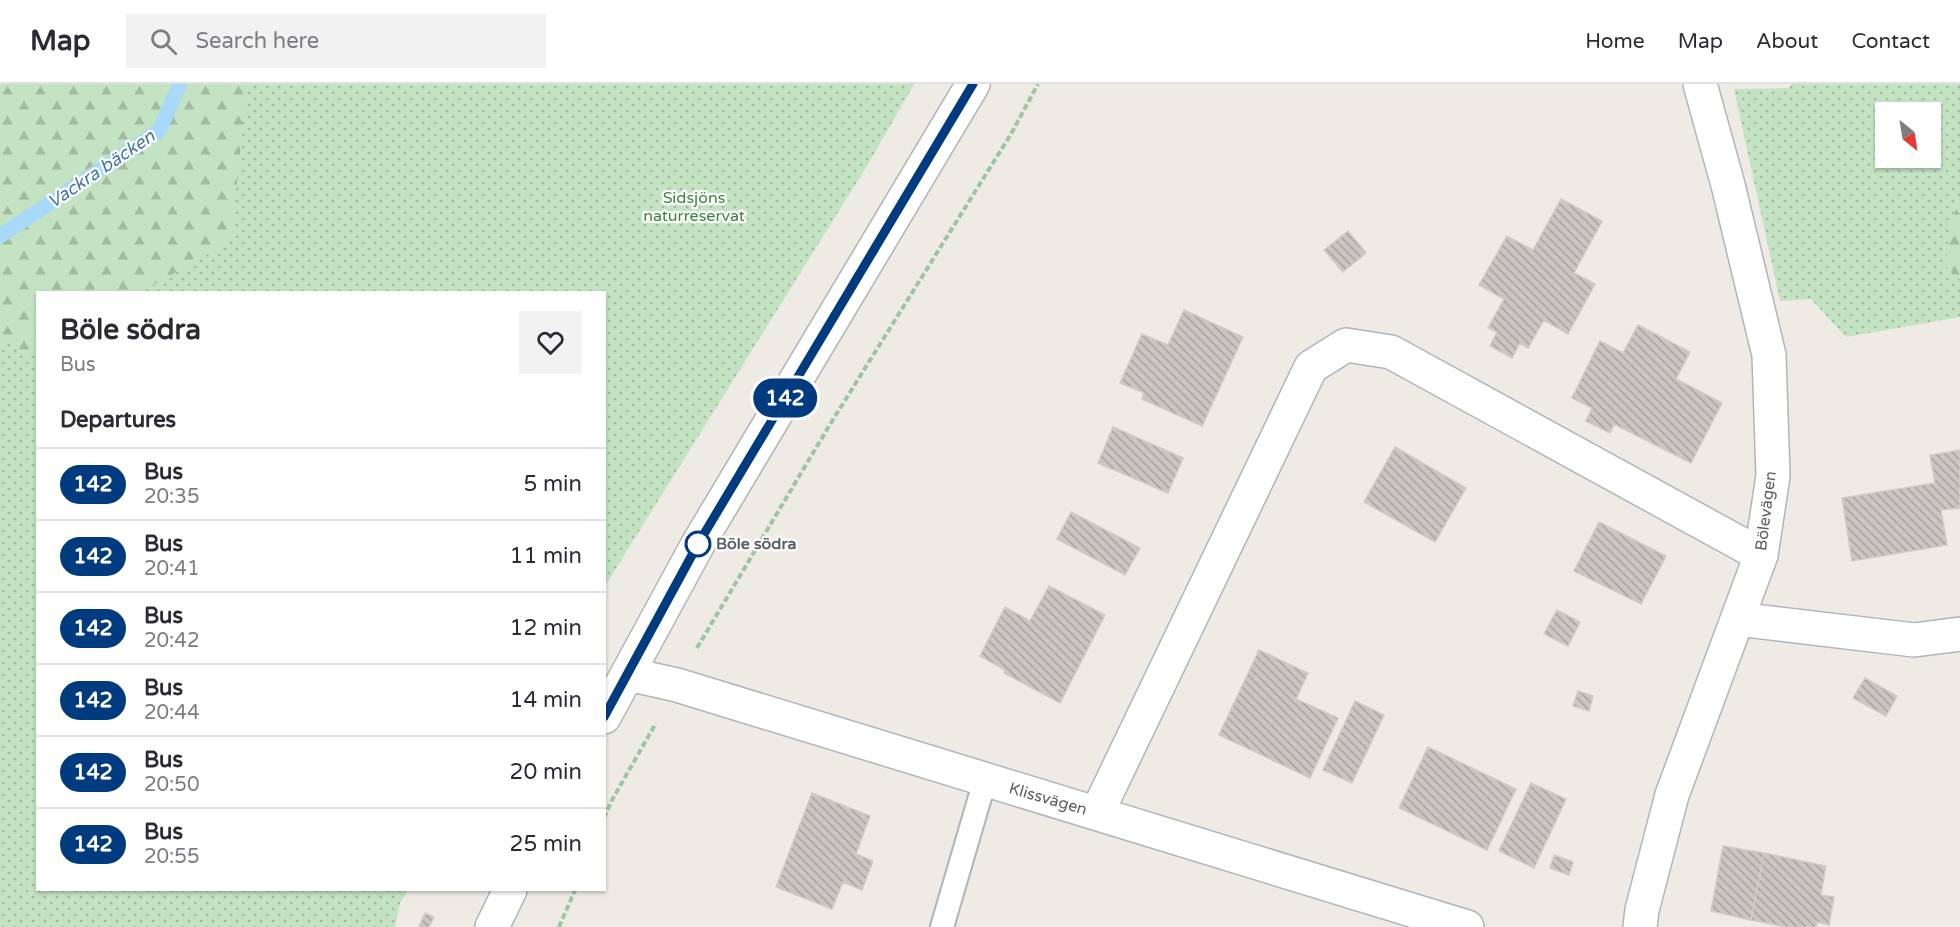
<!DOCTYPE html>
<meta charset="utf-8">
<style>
body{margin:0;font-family:"Varela Round",sans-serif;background:#f2f2f3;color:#2b2b33;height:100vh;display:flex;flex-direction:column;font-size:22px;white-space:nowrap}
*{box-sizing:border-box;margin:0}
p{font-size:20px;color:#7c7c81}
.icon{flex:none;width:33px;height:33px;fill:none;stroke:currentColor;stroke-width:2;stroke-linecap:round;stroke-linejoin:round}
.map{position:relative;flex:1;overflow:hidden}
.sheet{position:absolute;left:36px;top:207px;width:570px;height:600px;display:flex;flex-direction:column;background:#fff;border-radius:0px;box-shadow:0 2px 4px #0004}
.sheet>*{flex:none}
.badge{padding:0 12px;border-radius:20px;font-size:21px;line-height:39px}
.needle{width:39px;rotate:150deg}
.buttons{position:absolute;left:1875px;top:18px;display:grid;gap:12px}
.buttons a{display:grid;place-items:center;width:66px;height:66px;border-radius:0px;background:#fff;box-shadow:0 2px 4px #0004;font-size:30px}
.map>.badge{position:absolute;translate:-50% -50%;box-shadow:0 0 0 3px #fff}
h2{padding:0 24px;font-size:22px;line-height:54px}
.round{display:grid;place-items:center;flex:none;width:63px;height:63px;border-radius:0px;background:#f2f2f3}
.summary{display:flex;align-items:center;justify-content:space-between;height:102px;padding:0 24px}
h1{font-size:28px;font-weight:800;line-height:45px}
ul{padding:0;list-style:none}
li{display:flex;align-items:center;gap:18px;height:72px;padding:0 24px;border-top:2px solid #e1e1e2}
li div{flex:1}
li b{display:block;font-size:22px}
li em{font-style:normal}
li .badge{min-width:66px;font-weight:700;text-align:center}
header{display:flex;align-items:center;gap:36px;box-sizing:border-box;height:84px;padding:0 30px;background:#fff;border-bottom:2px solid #e1e1e2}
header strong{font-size:28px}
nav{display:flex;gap:33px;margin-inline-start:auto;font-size:21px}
.search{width:420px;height:54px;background:#f2f2f3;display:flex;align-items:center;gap:15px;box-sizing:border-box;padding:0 21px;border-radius:0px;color:#7c7c81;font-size:22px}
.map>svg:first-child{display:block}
</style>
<header>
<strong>Map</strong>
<div class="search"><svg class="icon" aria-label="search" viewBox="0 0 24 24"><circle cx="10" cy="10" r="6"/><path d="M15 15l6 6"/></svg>Search here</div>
<nav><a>Home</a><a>Map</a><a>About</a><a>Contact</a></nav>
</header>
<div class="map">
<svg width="1960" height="843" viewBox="0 0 1960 843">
<defs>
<pattern id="grass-dots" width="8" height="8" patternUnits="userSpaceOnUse" patternTransform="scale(1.5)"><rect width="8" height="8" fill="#c3e3c2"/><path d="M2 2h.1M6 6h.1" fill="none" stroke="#a2bba1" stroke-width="1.8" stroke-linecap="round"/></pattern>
<pattern id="forest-firs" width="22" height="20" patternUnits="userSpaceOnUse" patternTransform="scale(1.5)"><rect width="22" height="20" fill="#c3e3c2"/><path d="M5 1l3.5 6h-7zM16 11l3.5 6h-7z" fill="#a2bba1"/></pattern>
<pattern id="building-back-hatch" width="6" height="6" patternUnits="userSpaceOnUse" patternTransform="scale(1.5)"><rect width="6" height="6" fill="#c9c5c0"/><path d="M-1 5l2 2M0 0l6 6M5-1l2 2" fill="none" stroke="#a6a3a0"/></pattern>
</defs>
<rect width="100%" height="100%" fill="#edebe4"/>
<path fill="url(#grass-dots)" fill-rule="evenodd" d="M0 0H914L867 82 605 502 604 208H38V806H408L400 819 395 843H0Z
M1792 0H1960V233L1846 253 1811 215 1780 217 1734 5 1789 4ZM1886 28H1930V74H1886Z"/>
<path fill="url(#forest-firs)" d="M0 0H247L231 157 141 208H38L37 268 33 271 0 256Z
M1960 115V196L1946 182 1949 144Z"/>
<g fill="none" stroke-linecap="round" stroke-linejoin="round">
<path stroke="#a8d9f9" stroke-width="15" d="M0 152 159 47 180 0"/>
</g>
<path fill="url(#building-back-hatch)" stroke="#d1ccc2" stroke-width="1.5" d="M1561 115 1602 137 1574 189 1595 200 1568 250 1544 236 1528 264 1520 259 1512 274 1490 262 1497 248 1488 244 1504 215 1479 201 1507 152 1533 166Z
M1348 147 1366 169 1343 188 1324 166Z
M1184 226 1243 253 1202 342 1142 315 1144 309 1120 299 1142 250 1168 261Z
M1638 241 1690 268 1676 295 1722 319 1691 379 1614 340 1610 349 1586 337 1592 324 1572 314 1600 257 1623 269Z
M1113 343 1183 374 1168 409 1098 379Z
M1395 363 1466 404 1435 458 1364 418Z
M1960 366V424L1941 426 1947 461 1852 477 1842 414 1935 399 1930 371Z
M1071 428 1140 464 1125 491 1057 455Z
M1599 438 1666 472 1641 520 1574 487Z
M1049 502 1105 531 1060 619 1004 589 1005 586 980 572 1005 523 1030 537Z
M1557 526 1580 538 1568 562 1544 550Z
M1259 566 1308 589 1296 615 1338 634 1310 694 1219 651Z
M1865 594 1897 612 1886 632 1853 614Z
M1578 607 1593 612 1589 627 1573 622Z
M1355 617 1384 631 1352 699 1323 686Z
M1428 663 1516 705 1487 766 1399 724Z
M1531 699 1566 715 1534 784 1499 767Z
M812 709 870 732 856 770 873 777 862 806 843 798 832 825 776 803Z
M1723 762 1764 769 1751 836 1711 827Z
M1764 769 1826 782 1821 811 1834 813 1829 841 1817 838 1816 843H1787L1751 836Z
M1554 771 1573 778 1569 791 1550 784Z
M425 829 434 833 429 843H419Z"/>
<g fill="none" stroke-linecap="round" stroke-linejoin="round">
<g stroke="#b1b4b8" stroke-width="26">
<path id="lane" d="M942 843 985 696"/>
</g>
<g stroke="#b1b4b8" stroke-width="36">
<path id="street" d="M1738 535 1914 556 1960 550
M628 590 677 601 1467 843
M1097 729 1311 283 1346 261 1391 268 1761 471
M1640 843 1642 826 1672 711 1761 471 1773 392 1769 271 1728 101 1700 0"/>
</g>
<g stroke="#b0b3b8" stroke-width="36">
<path id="secondary" d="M604 633 698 460 973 0
M492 843 510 806"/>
</g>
<path stroke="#9cc4a5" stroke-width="4" stroke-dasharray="6 3" stroke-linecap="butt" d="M697 564 829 342 1011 50 1038 0
M604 734 612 716 656 639
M559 843 575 806"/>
<use href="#lane" stroke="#fff" stroke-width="22"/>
<use href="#street" stroke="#fff" stroke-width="33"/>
<use href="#secondary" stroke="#fff" stroke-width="33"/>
</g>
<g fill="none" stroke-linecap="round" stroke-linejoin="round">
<g stroke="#fff" stroke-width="14">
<path id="line" d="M604 633 698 460 973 0"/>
</g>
<use href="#line" stroke="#003b80" stroke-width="9"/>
</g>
<circle fill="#fff" stroke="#003b80" stroke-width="3" cx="698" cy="460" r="12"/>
<g text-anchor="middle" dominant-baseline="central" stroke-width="4.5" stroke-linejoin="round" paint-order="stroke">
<g font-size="16" fill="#3b833b" stroke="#fff">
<text x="694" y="114">Sidsjöns<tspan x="694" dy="18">naturreservat</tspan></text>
</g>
<g font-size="16" fill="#5c5f63" stroke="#fff">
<text transform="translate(1766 427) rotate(-83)">Bölevägen</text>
<text transform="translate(1048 715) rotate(16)">Klissvägen</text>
</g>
<g font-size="16" font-weight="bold" fill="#5c5f63" stroke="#fff" text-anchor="start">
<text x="716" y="460">Böle södra</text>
</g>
<g font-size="18" font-style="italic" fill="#4375a2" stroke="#fff">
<text transform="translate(101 85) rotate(-34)">Vackra bäcken</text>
</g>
</g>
</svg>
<div class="buttons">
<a><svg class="needle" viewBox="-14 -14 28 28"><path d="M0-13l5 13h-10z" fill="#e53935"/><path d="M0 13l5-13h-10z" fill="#7c7c81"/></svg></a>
</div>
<b class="badge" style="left:785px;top:314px;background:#003b80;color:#fff">142</b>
<section class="sheet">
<div class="summary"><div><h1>Böle södra</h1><p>Bus</p></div><a class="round"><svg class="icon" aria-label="heart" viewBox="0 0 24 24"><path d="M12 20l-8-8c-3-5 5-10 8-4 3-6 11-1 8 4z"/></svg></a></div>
<h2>Departures</h2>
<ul>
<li><span class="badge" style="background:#003b80;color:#fff">142</span><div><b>Bus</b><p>20:35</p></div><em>5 min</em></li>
<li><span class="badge" style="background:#003b80;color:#fff">142</span><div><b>Bus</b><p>20:41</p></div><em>11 min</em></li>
<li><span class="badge" style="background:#003b80;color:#fff">142</span><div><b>Bus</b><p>20:42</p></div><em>12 min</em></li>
<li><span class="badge" style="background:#003b80;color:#fff">142</span><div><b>Bus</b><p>20:44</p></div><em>14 min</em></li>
<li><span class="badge" style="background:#003b80;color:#fff">142</span><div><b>Bus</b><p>20:50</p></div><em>20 min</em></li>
<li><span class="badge" style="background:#003b80;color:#fff">142</span><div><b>Bus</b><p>20:55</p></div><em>25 min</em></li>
</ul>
</section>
</div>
